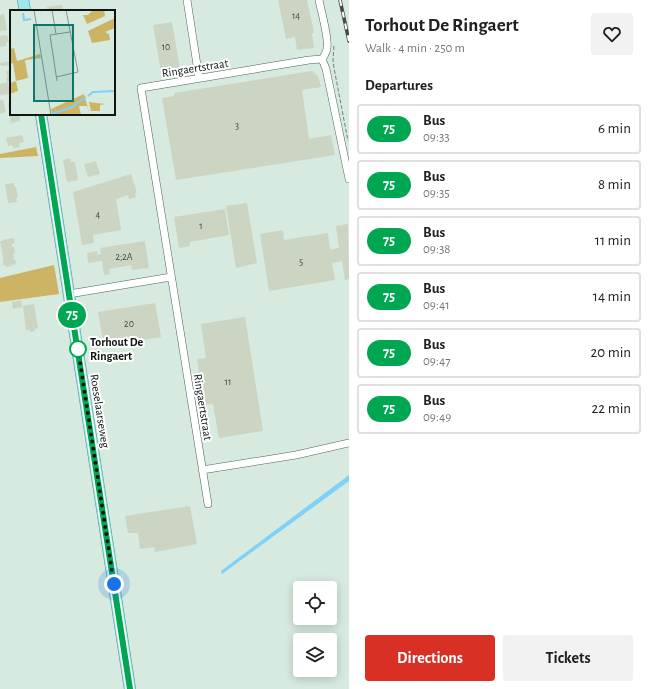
<!DOCTYPE html>
<meta charset="utf-8">
<style>
body{margin:0;font-family:"Alegreya Sans",sans-serif;background:#f2f2f2;color:#202124;height:100vh;display:flex;flex-direction:column;font-size:15px;white-space:nowrap}
*{box-sizing:border-box;margin:0}
p{font-size:13px;color:#757577}
.icon{flex:none;width:22px;height:22px;fill:none;stroke:currentColor;stroke-width:2;stroke-linecap:round;stroke-linejoin:round}
.map{position:relative;flex:1;overflow:hidden}
.side{display:flex;flex-direction:column;background:#fff;width:300px}
.side>*{flex:none}
.badge{padding:0 8px;border-radius:13px;font-size:14px;line-height:26px}
.buttons{position:absolute;left:293px;top:581px;display:grid;gap:8px}
.buttons a{display:grid;place-items:center;width:44px;height:44px;border-radius:4px;background:#fff;box-shadow:0 2px 10px #0003;font-size:20px}
.you{position:absolute;width:20px;height:20px;margin:-10px;border:3px solid #fff;border-radius:50%;background:#1a73e8;box-shadow:0 0 0 6px #1a73e833}
.map>.badge{position:absolute;translate:-50% -50%;box-shadow:0 0 0 2px #fff}
h2{padding:0 16px;font-size:15px;line-height:36px}
.round{display:grid;place-items:center;flex:none;width:42px;height:42px;border-radius:4px;background:#f2f2f2}
.summary{display:flex;align-items:center;justify-content:space-between;height:68px;padding:0 16px}
h1{font-size:19px;font-weight:600;line-height:30px}
.action{display:flex;gap:8px;margin-top:auto;padding:8px 16px}
.action a{flex:1;height:46px;border-radius:4px;background:#d93025;color:#fff;font-size:16px;font-weight:600;line-height:46px;text-align:center}
.action a+a{background:#f2f2f2;color:#202124}
ul{padding:0;list-style:none}
li{display:flex;align-items:center;gap:12px;height:50px;margin:0 8px 6px;padding:0 8px;border:2px solid #e0e0e0;border-radius:4px}
li div{flex:1}
li b{display:block;font-size:15px}
li em{font-style:normal}
li .badge{min-width:44px;font-weight:700;text-align:center}
main{display:flex;flex:1;min-height:0}
.map>svg:first-child{display:block}
</style>
<main>
<div class="map">
<svg width="349" height="689" viewBox="0 0 349 689">
<rect width="100%" height="100%" fill="#d6eadf"/>
<path fill="#cdb465" d="M36 147 38 156 0 158V154Z
M54 265 59 294 0 302V278Z"/>
<path fill="#80d0f8" d="M349 475V481L222 574 221 571Z"/>
<path fill="#ccd4c2" d="M278 0H307L314 33H312L314 48 297 50 295 37 286 39Z
M62 5 63 11H47V7Z
M4 14 7 30 0 31V15Z
M172 22 180 69 161 72 153 25Z
M7 35 9 42H6V46L0 47V36Z
M11 61V65L1 66V65H0V63Z
M11 70V81L7 82 6 78H8L6 71Z
M312 71 318 76 321 87 302 90 309 139 331 135 335 155 176 180 162 98 174 96V93Z
M8 82 9 88H11V94L0 95V84Z
M0 100H3L6 112 0 114Z
M8 103H11V114H19L20 121 11 123Z
M22 135 24 142 19 143 20 147 13 148 12 145 8 146 6 138Z
M70 158 71 162H75L78 180 67 182 63 160Z
M96 161 100 174 88 177 84 164Z
M131 174 137 193H135L136 197 129 199 128 195 116 199 121 230 93 235 94 243 82 245 73 192Z
M14 183V187H16L18 197 16 198 17 202 8 203 5 184Z
M247 203 257 263 236 268 226 206Z
M225 209 229 235 190 242V246L179 248 174 217Z
M348 224 349 279 345 280 342 261 332 263 335 280 269 291 260 234 283 230 284 240 328 233 330 250 339 248 336 226Z
M14 238 15 243 12 244V247H14L15 254H13L14 259 16 261V263L14 265 11 264 12 266 6 267 5 265H3V258L0 241H3L2 240Z
M145 241 149 268 132 270 131 265 109 269 110 274 104 275 102 261 88 263 87 253 97 251V255L101 254 100 248Z
M21 300 22 307 13 309 12 302Z
M155 303 161 337 104 346 98 312Z
M34 304 38 328 35 329V331L30 332V330H26L23 306Z
M245 317 263 431 219 438 213 404 204 405 197 359 206 358 201 324Z
M190 506 197 544 155 552 154 547 140 549 138 533H128L125 516Z"/>
<g fill="none" stroke-linecap="round" stroke-linejoin="round">
<g stroke="#506259" stroke-width="8">
<path id="street" d="M187 0 199 78
M319 0C321 11 329 38 327 48 327 52 324 56 322 59
M322 59 326 69 349 179
M69 294 171 277
M202 470 296 455 349 443
M208 504 141 88 309 60 322 59"/>
</g>
<g stroke="#449494" stroke-width="12">
<path id="primary" d="M23 0 25 11
M41 114 130 689"/>
</g>
<path stroke="#738079" stroke-width="1" stroke-dasharray="4 2" stroke-linecap="butt" d="M334 46 333 60 334 68 348 141"/>
<use href="#street" stroke="#fff" stroke-width="7"/>
<use href="#primary" stroke="#a0e8e9" stroke-width="11"/>
<g stroke="#424c47" stroke-width="3.5">
<path id="rail" d="M340 0 349 41"/>
</g>
<use href="#rail" stroke="#fff" stroke-width="2" stroke-dasharray="6" stroke-linecap="butt"/>
</g>
<g fill="none" stroke-linecap="round" stroke-linejoin="round">
<g stroke="#fff" stroke-width="9">
<path id="line" d="M41 114 130 689"/>
</g>
<use href="#line" stroke="#00a651" stroke-width="6"/>
<path stroke="#0f1612" stroke-width="4" stroke-dasharray="0 7.2" d="M78 349 114 584"/>
</g>
<circle fill="#fff" stroke="#00a651" stroke-width="2" cx="78" cy="349" r="8"/>
<g text-anchor="middle" dominant-baseline="central" stroke-width="4" stroke-linejoin="round" paint-order="stroke">
<g font-size="10" fill="#3e463e">
<text x="296" y="16">14</text>
<text x="166" y="47">10</text>
<text x="237" y="126">3</text>
<text x="98" y="215">4</text>
<text x="201" y="226">1</text>
<text x="124" y="257">2;2A</text>
<text x="301" y="262">5</text>
<text x="129" y="324">20</text>
<text x="228" y="382">11</text>
</g>
<g font-size="12" fill="#0f1612" stroke="#fff">
<text transform="translate(195 68) rotate(-9)">Ringaertstraat</text>
<text transform="translate(203 407) rotate(81)">Ringaertstraat</text>
<text transform="translate(100 411) rotate(81)">Roeselaarseweg</text>
</g>
<g font-size="12" font-weight="bold" fill="#0f1612" stroke="#fff" text-anchor="start">
<text x="90" y="342">Torhout De<tspan x="90" dy="14">Ringaert</tspan></text>
</g>
</g>
<g transform="translate(10 10)">
<rect width="105" height="105" fill="#d6eadf"/>
<path d="M83 0H94L95 6 77 14 73 5H78ZM105 8V18L95 22 99 24 100 30 82 33 78 21ZM4 38 7 51 30 44 31 48 15 50 18 68 6 71 8 81 0 84V73L6 71 3 53 0 54V39ZM74 70 79 92 95 94 90 95V101H81ZM74 84 80 105 77 96H69L71 105H42L41 99Z" fill="#cdb465"/>
<path fill="none" stroke="#80d0f8" stroke-width="2" d="M13 3 14 10 21 9M78 86 83 82 105 81M42 104 62 97 76 87"/>
<path fill="none" stroke="#86958d" stroke-width="1" d="M24 0 41 105M42 0 46 24M46 67 68 62 56 0M47 71 40 25 60 22"/>
<path fill="#0f766e" fill-opacity="0.15" stroke="#0f766e" stroke-width="2" d="M24 15H63V91H24Z"/>
<rect width="105" height="105" fill="none" stroke="#0f1612" stroke-width="2"/>
</g>
</svg>
<div class="buttons">
<a><svg class="icon" aria-label="locate" viewBox="0 0 24 24"><circle cx="12" cy="12" r="6"/><path d="M12 2v4M12 18v4M2 12h4M18 12h4"/></svg></a>
<a><svg class="icon" aria-label="layers" viewBox="0 0 24 24"><path d="M12 4l9 5-9 5-9-5zM3 14l9 5 9-5"/></svg></a>
</div>
<div class="you" style="left:114px;top:584px"></div>
<b class="badge" style="left:72px;top:315px;background:#00a651;color:#fff">75</b>
</div>
<section class="side">
<div class="summary"><div><h1>Torhout De Ringaert</h1><p>Walk · 4 min · 250 m</p></div><a class="round"><svg class="icon" aria-label="heart" viewBox="0 0 24 24"><path d="M12 20l-8-8c-3-5 5-10 8-4 3-6 11-1 8 4z"/></svg></a></div>
<h2>Departures</h2>
<ul>
<li><span class="badge" style="background:#00a651;color:#fff">75</span><div><b>Bus</b><p>09:33</p></div><em>6 min</em></li>
<li><span class="badge" style="background:#00a651;color:#fff">75</span><div><b>Bus</b><p>09:35</p></div><em>8 min</em></li>
<li><span class="badge" style="background:#00a651;color:#fff">75</span><div><b>Bus</b><p>09:38</p></div><em>11 min</em></li>
<li><span class="badge" style="background:#00a651;color:#fff">75</span><div><b>Bus</b><p>09:41</p></div><em>14 min</em></li>
<li><span class="badge" style="background:#00a651;color:#fff">75</span><div><b>Bus</b><p>09:47</p></div><em>20 min</em></li>
<li><span class="badge" style="background:#00a651;color:#fff">75</span><div><b>Bus</b><p>09:49</p></div><em>22 min</em></li>
</ul>
<div class="action"><a>Directions</a><a>Tickets</a></div>
</section>
</main>
